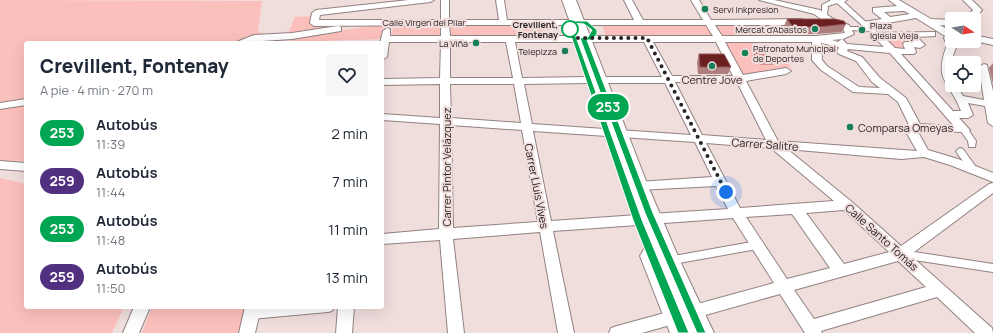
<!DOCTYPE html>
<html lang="es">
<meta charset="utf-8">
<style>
body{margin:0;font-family:Manrope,sans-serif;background:#f6f6f7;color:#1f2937;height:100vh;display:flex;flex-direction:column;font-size:15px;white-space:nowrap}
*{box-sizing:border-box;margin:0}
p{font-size:13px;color:#747a83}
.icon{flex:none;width:22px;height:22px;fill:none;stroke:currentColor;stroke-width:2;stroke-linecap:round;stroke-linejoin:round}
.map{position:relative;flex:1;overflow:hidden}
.details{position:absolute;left:24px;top:41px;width:360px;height:268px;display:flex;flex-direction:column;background:#fff;border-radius:4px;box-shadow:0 4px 16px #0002}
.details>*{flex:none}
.badge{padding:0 8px;border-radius:13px;font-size:14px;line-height:26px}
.needle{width:26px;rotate:102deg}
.buttons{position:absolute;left:945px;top:12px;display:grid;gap:8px}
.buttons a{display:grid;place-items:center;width:36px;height:36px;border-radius:4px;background:#fff;box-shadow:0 4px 16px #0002;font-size:20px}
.you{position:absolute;width:20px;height:20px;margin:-10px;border:3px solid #fff;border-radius:50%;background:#1a73e8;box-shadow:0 0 0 6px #1a73e833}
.map>.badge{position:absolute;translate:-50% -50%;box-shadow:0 0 0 2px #fff}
.round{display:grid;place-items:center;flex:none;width:42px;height:42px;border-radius:4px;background:#f6f6f7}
.headline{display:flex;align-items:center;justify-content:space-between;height:68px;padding:0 16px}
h1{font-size:19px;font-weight:800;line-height:30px}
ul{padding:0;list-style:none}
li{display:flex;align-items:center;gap:12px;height:48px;padding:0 16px}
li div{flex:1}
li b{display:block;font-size:15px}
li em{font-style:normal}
li .badge{min-width:44px;font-weight:700;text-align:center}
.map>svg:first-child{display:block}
</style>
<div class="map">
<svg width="993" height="333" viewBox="0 0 993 333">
<rect width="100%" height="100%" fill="#f0dedd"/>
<path fill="#fcc0bc" d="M0 0 262 1 258 32 290 42 291 38 384 24 381 39 292 42V43H26V161L0 162Z
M310 16 311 25 368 23 293 34 276 35 289 31 295 17Z
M394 24H542L544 36H391Z
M602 24H781L791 37H606Z
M879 36H910L917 44 908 50 892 49Z
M724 41H752L763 59H785L791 67 747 75 742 74Z
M0 178 26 184V307H124L112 333H0Z
M152 307H246L240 333H142Z"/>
<path fill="#e08984" stroke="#a96a67" d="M753 52H765L773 64H760Z"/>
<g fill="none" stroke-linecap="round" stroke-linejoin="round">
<g stroke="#918280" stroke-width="2">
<path id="pedestrian" d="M831 0H847L844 2 880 35 879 36H875L869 31 848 30 847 29 850 27H864L837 3 828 6 827 15 822 16V5Z
M964 127 967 128 976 141 975 147H969L968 141 960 130Z
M960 148 963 149 976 167 978 169 976 171H970L957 153 956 151Z
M757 241 761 242 762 245 761 248 757 249 668 265 664 264 663 261 664 258 668 257Z
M901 250 993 264V272L901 258 897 257 896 254 897 251Z
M272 307H334L332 311 328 312 251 319 247 318 245 314 247 310Z"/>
</g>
<g stroke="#918280" stroke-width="2">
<path id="minor" d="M409 0H434L430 2 320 15 319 20H441V0H449V20H499L496 0H504L507 20H634L624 0H632L643 20H703L691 0H699L711 20 802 19 806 22 802 25H715L722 36H816L845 33 843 28 828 24 814 14 759 0H774L820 10 835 20 849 25 854 34 843 39 832 40 838 42 842 39 847 44 884 47 874 37V33L935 32V36L917 37 925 45 920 48 914 47 916 52 914 54H901L953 111H961C950 81 933 82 947 45L944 38 945 36 916 18 865 27 861 24 862 22 882 19 873 12V8L897 6 889 0H899L931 19 952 20V26L940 25 952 32V41H954L957 45 951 61 952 85H956L963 96 984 100 979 67 984 64 987 65 993 91V126L988 123 985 106 968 103 973 115 968 118H959L970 130 968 132 919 131 918 132 928 150 958 159 993 173V182L950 165 924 157 901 159 787 149 852 202 901 246 989 184 993 183V193L910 255 992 328 993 333H975L937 297 821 331 822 333H805L780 294 642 333H609L611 328 617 326 774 283 733 218 651 224 646 223 644 219 646 215 651 214 728 209 716 186 638 190 634 189 632 186 634 183 638 182 712 177 695 142 533 131 551 221 638 215 643 216 645 220 643 224 638 225 553 231 574 333H558L540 232 453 239 464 333H448L440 240 382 244V234L439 229 440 124 382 120V114L440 118V84L382 85V79L440 78 441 42H389L387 57 382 60V43H380L383 31 387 28 390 29V36H441V25L314 26 310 23 312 13 316 10ZM904 11 910 14 890 17 884 12ZM449 25H706L713 36H450ZM907 37 911 42H905L903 44 905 49 895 48 885 38ZM450 42H506L513 78H450ZM515 42H644L662 77H598L593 80 598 83H665L691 135 532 124 524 84 588 83 593 80 588 77 522 78ZM653 42H716L733 76H672ZM725 42H812V60L821 70 853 92 888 94 898 102 910 127 906 132 917 151 778 141 746 81 786 74 791 71 786 68 743 75ZM821 43 839 47 837 52 839 54 856 61 872 82 880 88 859 87 827 66 822 60ZM848 49 890 53 954 126 920 124 906 98 880 78 862 57 847 51ZM675 82H737L766 140 702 135ZM450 84H514L521 123 451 118ZM451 125 522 130 538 222 453 228ZM706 143 771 148 834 201 740 208ZM844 210 889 252 844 264 806 213ZM792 214 830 268 787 279 746 217ZM898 261 926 287 814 319 794 290Z
M963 0H972L982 10 974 19H965L973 10Z
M338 26 341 27V31L292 39 234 43 254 35 292 33Z
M974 35 993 39V45L974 41Z
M26 99V105L0 109V103Z
M0 161 26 163V171L0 169Z
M134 307H150L139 333H123Z
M245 307H261L255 333H239Z
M338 307H354L352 333H336Z"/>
</g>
<g stroke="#918280" stroke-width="2">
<path id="trunk" d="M562 0H576L648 186 680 261 714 333H670L640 256 644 249 651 247Z"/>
</g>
<use href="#pedestrian" fill="#fff" fill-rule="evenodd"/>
<use href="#minor" fill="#fff" fill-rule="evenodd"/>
<use href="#trunk" fill="#fff" fill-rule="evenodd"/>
</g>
<path fill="#ae7e7f" d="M787 19 846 24 842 32 816 34H790L784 26Z
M699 54 731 67 728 74H698L697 62Z
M993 63V84L989 68Z"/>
<path fill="#6b1f21" stroke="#935859" d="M787 19H835L844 21 846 24 819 27H793Z
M699 54H724L731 67H700Z"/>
<path fill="#00a651" stroke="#fff" d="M566 21H587L597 30V34L592 40H587L653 213 706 333H697L645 213 580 38 588 37 592 30 584 24 571 23 642 220 689 333H678L633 220Z"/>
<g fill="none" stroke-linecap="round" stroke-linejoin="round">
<path stroke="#2a2323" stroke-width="4" stroke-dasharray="0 7.2" d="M570 29 573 38H647L726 192"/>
</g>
<g fill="#187e58" stroke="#f0dedd" stroke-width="1.5">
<circle cx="705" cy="9" r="4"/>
<circle cx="815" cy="29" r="4"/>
<circle cx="862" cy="30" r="4"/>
<circle cx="476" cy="43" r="4"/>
<circle cx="565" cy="51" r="4"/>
<circle cx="745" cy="53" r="4"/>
<circle cx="712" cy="66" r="4"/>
<circle cx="850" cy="127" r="4"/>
</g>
<circle fill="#fff" stroke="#00a651" stroke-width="2" cx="570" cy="29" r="8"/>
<g text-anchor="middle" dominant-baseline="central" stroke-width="4" stroke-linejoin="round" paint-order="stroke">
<g font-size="9" fill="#2a2323" stroke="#f0dedd" text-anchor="start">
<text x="713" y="9">Servi Inkpresion</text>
<text x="870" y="25">Plaza<tspan x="870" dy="10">Iglesia Vieja</tspan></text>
<text x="807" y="29" text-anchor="end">Mercat d'Abastos</text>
<text x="468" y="43" text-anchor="end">La Viña</text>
<text x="753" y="48">Patronato Municipal<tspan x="753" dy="10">de Deportes</tspan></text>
<text x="557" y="51" text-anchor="end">Telepizza</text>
</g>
<g font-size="9" fill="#2a2323" stroke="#f0dedd">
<text x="424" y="22">Calle Virgen del Pilar</text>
</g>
<g font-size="9" font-weight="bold" fill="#2a2323" stroke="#f0dedd" text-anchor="end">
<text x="558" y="24">Crevillent,<tspan x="558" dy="10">Fontenay</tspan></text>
</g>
<g font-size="11" fill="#2a2323" stroke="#f0dedd">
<text x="712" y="79">Centre Jove</text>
<text x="858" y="127" text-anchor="start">Comparsa Omeyas</text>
</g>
<g font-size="11" fill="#2a2323" stroke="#f0dedd">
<text transform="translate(765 144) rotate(4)">Carrer Salitre</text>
<text transform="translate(446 167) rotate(-90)">Carrer Pintor Velázquez</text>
<text transform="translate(537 186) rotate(79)">Carrer Lluis Vives</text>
<text transform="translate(882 237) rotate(42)">Calle Santo Tomás</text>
</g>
</g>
</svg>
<div class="buttons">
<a><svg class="needle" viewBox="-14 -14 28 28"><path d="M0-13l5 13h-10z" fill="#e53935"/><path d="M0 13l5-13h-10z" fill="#747a83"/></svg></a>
<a><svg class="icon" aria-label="locate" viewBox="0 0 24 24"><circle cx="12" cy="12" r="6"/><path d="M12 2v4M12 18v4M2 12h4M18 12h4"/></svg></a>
</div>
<div class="you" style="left:726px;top:192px"></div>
<b class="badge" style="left:608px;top:107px;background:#00a651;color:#fff">253</b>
<section class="details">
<div class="headline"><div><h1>Crevillent, Fontenay</h1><p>A pie · 4 min · 270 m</p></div><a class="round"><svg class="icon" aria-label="heart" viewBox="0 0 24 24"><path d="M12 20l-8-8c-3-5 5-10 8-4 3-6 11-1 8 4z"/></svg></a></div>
<ul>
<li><span class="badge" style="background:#00a651;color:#fff">253</span><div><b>Autobús</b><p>11:39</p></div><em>2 min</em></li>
<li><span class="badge" style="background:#513080;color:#fff">259</span><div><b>Autobús</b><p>11:44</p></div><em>7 min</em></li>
<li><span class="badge" style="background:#00a651;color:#fff">253</span><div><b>Autobús</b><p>11:48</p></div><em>11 min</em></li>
<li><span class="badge" style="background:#513080;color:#fff">259</span><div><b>Autobús</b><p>11:50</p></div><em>13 min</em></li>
</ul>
</section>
</div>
